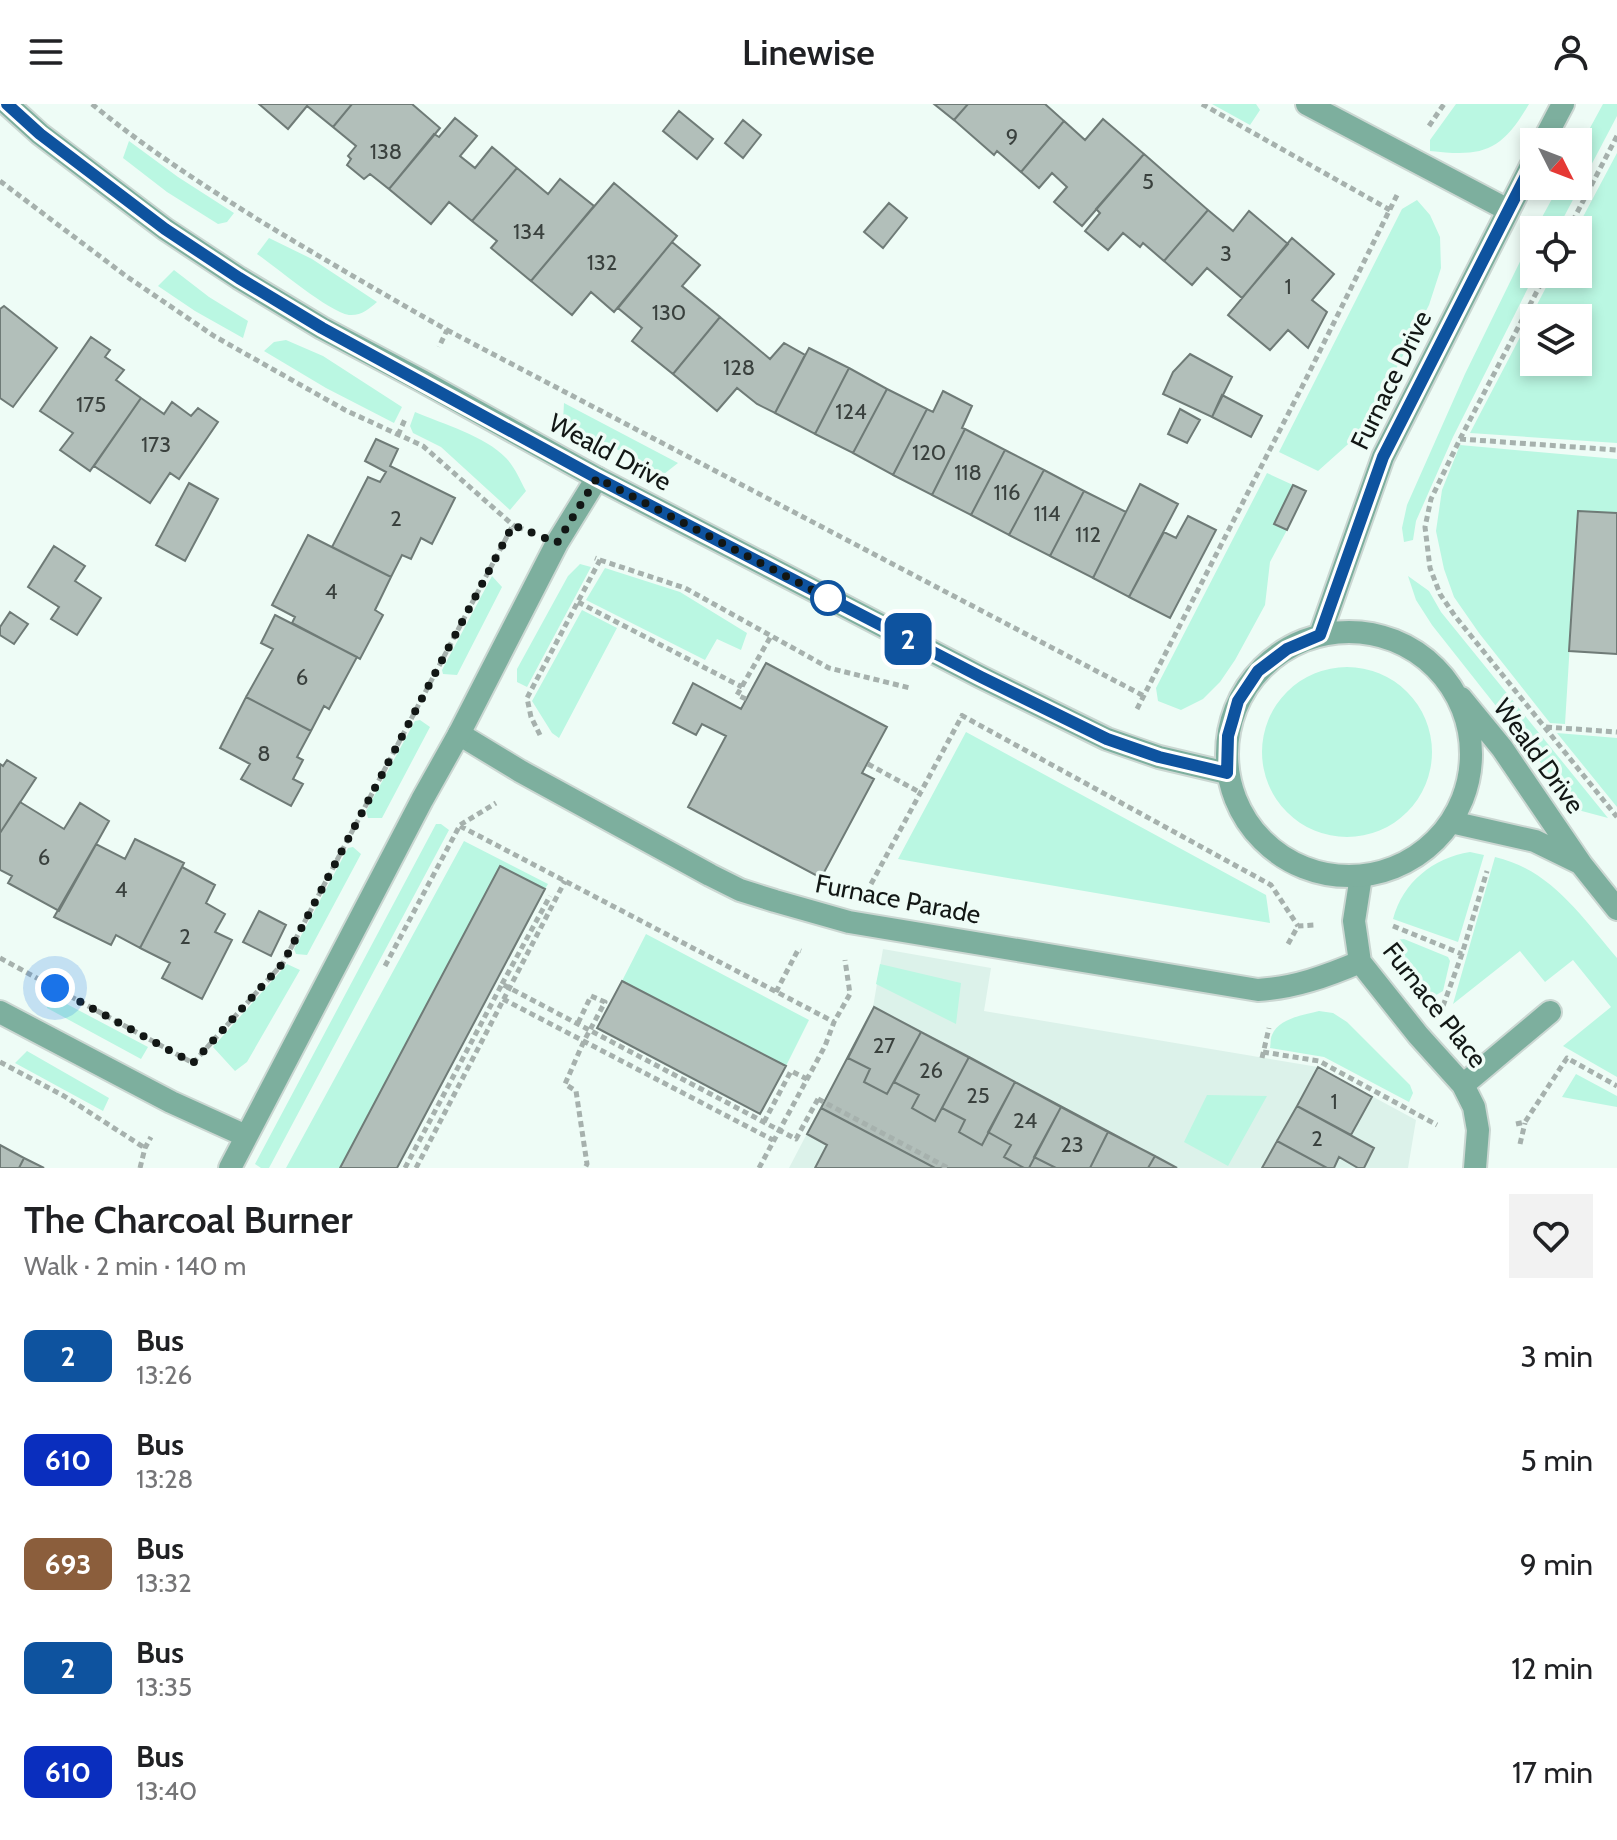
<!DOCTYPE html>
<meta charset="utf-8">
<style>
body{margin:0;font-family:Cabin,sans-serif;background:#f2f2f2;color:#202124;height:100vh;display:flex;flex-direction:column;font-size:30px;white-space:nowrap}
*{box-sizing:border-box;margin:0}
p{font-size:26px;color:#757577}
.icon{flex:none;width:44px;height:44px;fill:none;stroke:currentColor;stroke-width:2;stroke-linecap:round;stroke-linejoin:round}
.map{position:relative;height:1064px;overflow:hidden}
.side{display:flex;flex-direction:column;background:#fff;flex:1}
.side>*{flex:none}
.badge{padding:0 16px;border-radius:12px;font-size:28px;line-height:52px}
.needle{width:52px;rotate:132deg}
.tools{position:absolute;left:1520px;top:24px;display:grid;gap:16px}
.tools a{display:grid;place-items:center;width:72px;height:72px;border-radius:0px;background:#fff;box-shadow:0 4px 12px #0003;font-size:40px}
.you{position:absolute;width:40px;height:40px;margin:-20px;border:6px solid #fff;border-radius:50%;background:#1a73e8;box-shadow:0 0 0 12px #1a73e833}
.map>.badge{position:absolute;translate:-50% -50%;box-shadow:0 0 0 4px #fff}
.round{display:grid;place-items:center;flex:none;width:84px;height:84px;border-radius:0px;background:#f2f2f2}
.overview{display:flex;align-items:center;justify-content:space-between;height:136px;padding:0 24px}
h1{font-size:38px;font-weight:600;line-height:60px}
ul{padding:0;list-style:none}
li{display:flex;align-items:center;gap:24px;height:104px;padding:0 24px}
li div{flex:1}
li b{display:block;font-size:30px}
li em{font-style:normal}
li .badge{min-width:88px;font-weight:700;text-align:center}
header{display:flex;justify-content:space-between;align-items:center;height:104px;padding:0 24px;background:#fff;font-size:36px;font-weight:600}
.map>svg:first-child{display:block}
</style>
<header><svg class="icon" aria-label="menu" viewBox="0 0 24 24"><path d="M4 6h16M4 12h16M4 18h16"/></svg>Linewise<svg class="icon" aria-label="person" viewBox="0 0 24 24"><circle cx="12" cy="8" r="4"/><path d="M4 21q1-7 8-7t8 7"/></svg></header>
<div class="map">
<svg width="1617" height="1064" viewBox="0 0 1617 1064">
<rect width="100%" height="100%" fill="#eefcf6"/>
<path fill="#dcf2ea" d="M883 845 991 864 984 907 1318 963 1416 1016 1408 1064H789L873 903Z"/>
<path fill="#baf7e2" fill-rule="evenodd" d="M1212 0H1256L1260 6 1250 21Z
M1456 0H1529C1501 48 1483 53 1430 47V36Z
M1603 0H1617V12L1557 126H1535L1559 82H1578V46Z
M129 37 178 73 234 109 227 118 218 120 167 88 123 54Z
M1617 49V339L1470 329 1553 170H1578V126H1576ZM1534 214H1578V258H1534Z
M1417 96 1430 111 1440 133 1441 164 1429 201 1365 325 1318 367 1279 348 1402 105Z
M1534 129 1535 170 1453 333 1416 417 1413 436 1404 438 1402 424 1407 401 1465 270Z
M269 134 312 155 377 198C369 205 361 212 349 211 329 208 276 163 257 150Z
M174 166 209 193 248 217 243 234 195 207 158 182Z
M286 236 323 252 402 303 394 319 326 284 264 247 274 238Z
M564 299 678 359 664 370 563 317Z
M415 308C443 320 485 332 506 354 515 363 520 376 526 387L510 406 441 343 413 329 410 322Z
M1460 341 1617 355V409L1578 408 1565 620 1550 619 1479 529 1454 493 1444 465 1436 427 1442 386Z
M1267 369 1293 381 1274 420 1287 426 1270 458 1265 501 1235 556 1220 578 1203 595 1181 606 1158 597 1156 584Z
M580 460 591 463 527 583 517 578V565L568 472Z
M605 464 680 488 747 529 741 546 717 535 705 556 586 496Z
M492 472 502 483 457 571 443 570 442 566Z
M1408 472 1429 487 1441 508 1608 714 1578 706 1432 521 1416 496Z
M582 506 617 524 559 634 552 629 532 597Z
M1262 648a85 85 0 1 1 170 0a85 85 0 1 1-170 0Z
M420 616 430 623 382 714H368L366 707 415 617Z
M966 628 1266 791 1270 819 898 755Z
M1557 629 1617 634V703Z
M436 720H441L449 726 269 1064H261L255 1060Z
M464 737 548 780 545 785 500 762 340 1064H286Z
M353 743 361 750 307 851 296 850 294 845 348 744Z
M1470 748 1484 751 1458 838 1393 815C1403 778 1433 754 1470 748Z
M1495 753C1551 766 1581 812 1617 854V973L1563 942 1611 903 1573 856 1545 878 1520 847 1453 900Z
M646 830 809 916 786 962 622 877Z
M1404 835 1448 853 1450 857 1443 887 1426 897C1411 877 1397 861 1393 836Z
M287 860 300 866 247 958 235 967 213 943Z
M880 860 961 879 956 920 876 880Z
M46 889 148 943 141 955 47 904Z
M1319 907 1333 909 1347 918 1410 981 1413 989 1409 998 1324 953 1270 944C1271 940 1270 935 1272 931 1279 914 1304 911 1319 907Z
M27 947 109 994 103 1007 15 959Z
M1576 970 1617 992V1003L1562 993Z
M1207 991 1267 992 1228 1062 1184 1038Z"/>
<path fill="#b2bfba" stroke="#6f7b77" stroke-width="2" d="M259 0H352L333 23 307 2 288 25Z
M352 0H412L440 24 389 85 370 70 364 75 347 61 351 55 348 52 356 42 333 23Z
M934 0H968L954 16Z
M968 0H1045L1064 17 1021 68 997 47 994 51 954 16Z
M679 7 713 35 697 55 663 27Z
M455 14 477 32 460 52 475 64 492 43 517 64 472 117 449 98 431 120 389 85 434 30 439 33Z
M1103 15 1144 50 1082 122 1054 98 1067 83 1052 69 1039 84 1021 68 1064 17 1085 36Z
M743 16 761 31 743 54 725 39Z
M1144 50 1208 106 1164 157 1143 139 1140 143 1123 129 1108 146 1085 127 1100 109 1096 105Z
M517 64 548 90 560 75 594 102 531 177 491 144 497 137 472 117Z
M614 79 677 132 614 208 591 188 572 211 531 177Z
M889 99 907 114 883 144 864 128Z
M1208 106 1233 127 1249 107 1288 140 1242 194 1207 164 1192 181 1164 157Z
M1292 134 1334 170 1312 196 1327 208 1308 244 1288 226 1270 246 1228 211Z
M672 138 700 161 682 182 720 213 673 270 632 237 642 224 618 204Z
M4 202 57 244 13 303 0 294V205Z
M720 213 770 255 784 239 805 251 775 309 757 300 737 284 717 307 673 270Z
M91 233 110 246 105 253 124 266 116 276 141 294 90 367 60 346 73 329 40 307Z
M809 244 849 264 815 330 775 309Z
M1190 250 1232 273 1212 313 1163 290 1173 268Z
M849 264 887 285 853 349 815 330Z
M887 285 927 305 893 371 853 349Z
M943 287 972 302 962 324 965 325 932 391 893 371 927 305 933 308Z
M1222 291 1262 312 1251 333 1212 313Z
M141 294 164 310 172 298 191 312 198 304 218 318 179 375 170 369 150 399 94 362Z
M1180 305 1200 316 1187 339 1168 330Z
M965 325 1005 346 971 411 932 391Z
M376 335 398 345 390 362 455 394 432 440 421 434 411 455 402 451 391 473 332 443 368 373 380 378 386 368 365 357Z
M1005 346 1044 366 1009 431 971 411Z
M1044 366 1084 387 1050 452 1009 431Z
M189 379 218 395 185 457 156 441Z
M1140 380 1178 400 1129 493 1093 474Z
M1293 381 1306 387 1287 426 1274 420Z
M1084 387 1126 408 1093 474 1050 452Z
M1578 407 1617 409V550L1569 547Z
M1188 412 1216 426 1170 514 1129 493 1164 428 1176 434Z
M308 431 391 473 375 506 383 511 360 555 292 519 295 513 272 501Z
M54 442 85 462 75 477 101 494 77 531 51 515 59 503 28 483Z
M10 508 28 520 14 540 0 531V523Z
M275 511 357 553 329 605 324 602 311 627 246 593 273 545 261 539Z
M766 559 887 623 862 669 874 675 821 774 688 703 726 632 702 620 696 631 673 619 693 579 741 605Z
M246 593 311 627 297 653 303 656 293 675 303 680 291 702 241 675 250 660 220 644Z
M7 656 36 674 0 729V660L3 662Z
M20 698 64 725 80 699 109 717 59 807 8 779 12 772 0 766V729Z
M135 735 184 759 140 844 116 831 111 841 54 813 96 740 125 755Z
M500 762 545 785 397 1064H340Z
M182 763 215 781 206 799 225 810 215 828 232 836 202 895 162 874 170 859 140 844Z
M259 807 286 821 271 852 243 838Z
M622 877 786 962 760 1010 597 924Z
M874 903 921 928 887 990 864 978 870 965 848 954Z
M874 903 921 928 1177 1064H935L821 1004Z
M921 928 969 953 935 1017 912 1004 919 991 894 978Z
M969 953 1015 978 982 1041 959 1028 965 1016 942 1004Z
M1318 963 1372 993 1351 1031 1297 1002Z
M1015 978 1061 1003 1029 1064H1024L1004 1053 1011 1041 988 1028Z
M1297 1002 1374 1044 1364 1064H1358L1339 1053 1334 1064H1327L1277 1037Z
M1061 1003 1108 1028 1090 1064H1056L1034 1053Z
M821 1004 935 1064H815L827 1041 807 1030Z
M1108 1028 1155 1052 1148 1064H1090Z
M1277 1037 1327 1064H1262Z
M0 1041 24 1054 19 1064H0Z
M1155 1052 1177 1064H1148Z
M24 1054 44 1064H19Z"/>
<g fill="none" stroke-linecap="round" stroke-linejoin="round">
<g stroke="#cbd7d2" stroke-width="26">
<path id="service" d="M459 630 520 667 710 771 740 786 775 797 849 818 1258 886C1294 884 1327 872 1360 858
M1361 772 1354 817 1360 858 1418 931 1463 981 1474 1003 1478 1026 1475 1064
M1463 981 1550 908"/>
</g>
<g stroke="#cbd7d2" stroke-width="26">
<path id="minor" d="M1307 0 1508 106
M0 908 171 998 246 1032
M230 1064 422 696 459 630 557 439 597 374"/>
</g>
<g stroke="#cbd7d2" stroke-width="26">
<path id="tertiary" d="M7 0 40 30 165 125 239 174 322 224 422 277 597 374 981 573 1107 635 1159 653 1227 669
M1543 38 1563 0
M1227 650a122 122 0 1 1 244 0a122 122 0 1 1-244 0Z
M1320 531 1383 353 1534 56
M1461 594 1502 644 1581 760 1617 805
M1451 718 1535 737 1580 759"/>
</g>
<path stroke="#a6b1ad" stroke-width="5" stroke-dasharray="6 4" stroke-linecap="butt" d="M92 0C144 43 200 79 257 115 320 153 383 190 447 226L439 243
M1202 0 1390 106
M1429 22 1444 0
M0 77 126 172 214 232 345 306 423 342 513 421 523 425
M1568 126 1617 32
M1546 170 1460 335 1431 395 1425 423 1430 464 1440 490 1455 512 1617 713
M447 226 1144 592
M398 331 406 313
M1460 335 1617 346
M600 456 685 484 829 564 910 584
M578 498 742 583
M746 595 737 591 771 532
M1137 605 1305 277 1398 89
M961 611 1271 781 1298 822
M1546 623 1617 628
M540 631 531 613 527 594 600 456 595 454
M868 660 921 689
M460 722 834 918
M871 780 963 610
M1393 822 1462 850
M1288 840 1298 822 1315 821
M0 854 193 959 283 859 513 421
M385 862 460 721 496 699
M502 880 550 792
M776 888 798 846 801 847
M503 895 773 1036
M1443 902 1462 850 1487 767
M578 919 591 892 605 898 584 937 565 980 576 987 587 1060 585 1064
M1263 948 1319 957 1437 1021
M1262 954 1269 924
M0 958 64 992 145 1044
M818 995 948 1064
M764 1018 791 967 807 975
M1516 1020 1525 1018 1567 954 1617 982
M1520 1040 1525 1019
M140 1064 145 1044 151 1033
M416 1064 565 777
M759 1064 825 942 834 918 850 890 845 856"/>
<use href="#service" stroke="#7daf9e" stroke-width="22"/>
<use href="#minor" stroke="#7daf9e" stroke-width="22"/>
<use href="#tertiary" stroke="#7daf9e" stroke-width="22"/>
<path stroke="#a6b1ad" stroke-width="5" stroke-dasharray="6 4" stroke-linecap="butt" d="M405 1064 502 880 796 1035 818 995"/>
</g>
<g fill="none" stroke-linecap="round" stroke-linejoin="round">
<g stroke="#fff" stroke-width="18">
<path id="line" d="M7 0 40 30 165 125 239 174 322 224 597 374 981 573 1107 635 1159 653 1227 669 1228 632 1233 615 1238 597 1258 567 1287 545 1320 531 1383 353 1534 56"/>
</g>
<use href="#line" stroke="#0e539f" stroke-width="12"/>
<path stroke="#121715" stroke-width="8" stroke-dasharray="0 14.4" d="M55 884 193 959 283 859 513 421 557 439 597 374 828 494"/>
</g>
<circle fill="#fff" stroke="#0e539f" stroke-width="4" cx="828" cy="494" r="16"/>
<g text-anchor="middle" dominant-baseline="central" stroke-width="7" stroke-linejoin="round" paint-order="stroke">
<g font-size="22" fill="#3a413e">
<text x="1012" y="32">9</text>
<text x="386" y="47">138</text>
<text x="1148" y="77">5</text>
<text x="529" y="127">134</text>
<text x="1226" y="149">3</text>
<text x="602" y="158">132</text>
<text x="1288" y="182">1</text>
<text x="669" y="208">130</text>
<text x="739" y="263">128</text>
<text x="91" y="300">175</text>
<text x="851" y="307">124</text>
<text x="156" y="340">173</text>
<text x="929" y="348">120</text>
<text x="968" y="368">118</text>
<text x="1007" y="388">116</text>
<text x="1047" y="409">114</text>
<text x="396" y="414">2</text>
<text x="1088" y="430">112</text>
<text x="331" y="487">4</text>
<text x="302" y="573">6</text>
<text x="264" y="649">8</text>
<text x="44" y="753">6</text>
<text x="121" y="785">4</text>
<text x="185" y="832">2</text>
<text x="884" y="941">27</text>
<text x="931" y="966">26</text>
<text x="978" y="991">25</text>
<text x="1334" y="997">1</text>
<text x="1025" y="1016">24</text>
<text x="1317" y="1034">2</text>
<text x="1072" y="1040">23</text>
</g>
<g font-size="26" fill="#121715" stroke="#eefcf6">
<text transform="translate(1391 276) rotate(-64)">Furnace Drive</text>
<text transform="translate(610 348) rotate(28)">Weald Drive</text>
<text transform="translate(1539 652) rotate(54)">Weald Drive</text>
<text transform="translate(898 795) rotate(11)">Furnace Parade</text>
<text transform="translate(1435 901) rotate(52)">Furnace Place</text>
</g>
</g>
</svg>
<div class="tools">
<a><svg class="needle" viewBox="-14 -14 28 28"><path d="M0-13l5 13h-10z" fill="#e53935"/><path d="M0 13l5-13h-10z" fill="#757577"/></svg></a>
<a><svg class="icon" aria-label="locate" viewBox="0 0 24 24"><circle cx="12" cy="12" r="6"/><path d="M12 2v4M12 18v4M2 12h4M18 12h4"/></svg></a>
<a><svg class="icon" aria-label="layers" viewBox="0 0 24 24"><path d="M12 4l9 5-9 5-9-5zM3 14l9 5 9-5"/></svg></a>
</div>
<div class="you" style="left:55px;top:884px"></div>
<b class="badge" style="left:908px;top:535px;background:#0e539f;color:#fff">2</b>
</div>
<section class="side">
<div class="overview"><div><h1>The Charcoal Burner</h1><p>Walk · 2 min · 140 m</p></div><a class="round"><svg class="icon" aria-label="heart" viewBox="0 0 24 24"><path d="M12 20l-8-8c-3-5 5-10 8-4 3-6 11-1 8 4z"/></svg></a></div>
<ul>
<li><span class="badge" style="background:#0e539f;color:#fff">2</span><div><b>Bus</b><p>13:26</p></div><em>3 min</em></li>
<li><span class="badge" style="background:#0a2ebe;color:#fff">610</span><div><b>Bus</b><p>13:28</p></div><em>5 min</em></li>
<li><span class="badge" style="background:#8b5e3c;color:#fff">693</span><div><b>Bus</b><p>13:32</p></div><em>9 min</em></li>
<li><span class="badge" style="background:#0e539f;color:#fff">2</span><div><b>Bus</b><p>13:35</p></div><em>12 min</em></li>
<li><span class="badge" style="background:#0a2ebe;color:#fff">610</span><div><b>Bus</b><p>13:40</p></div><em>17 min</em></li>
</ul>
</section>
